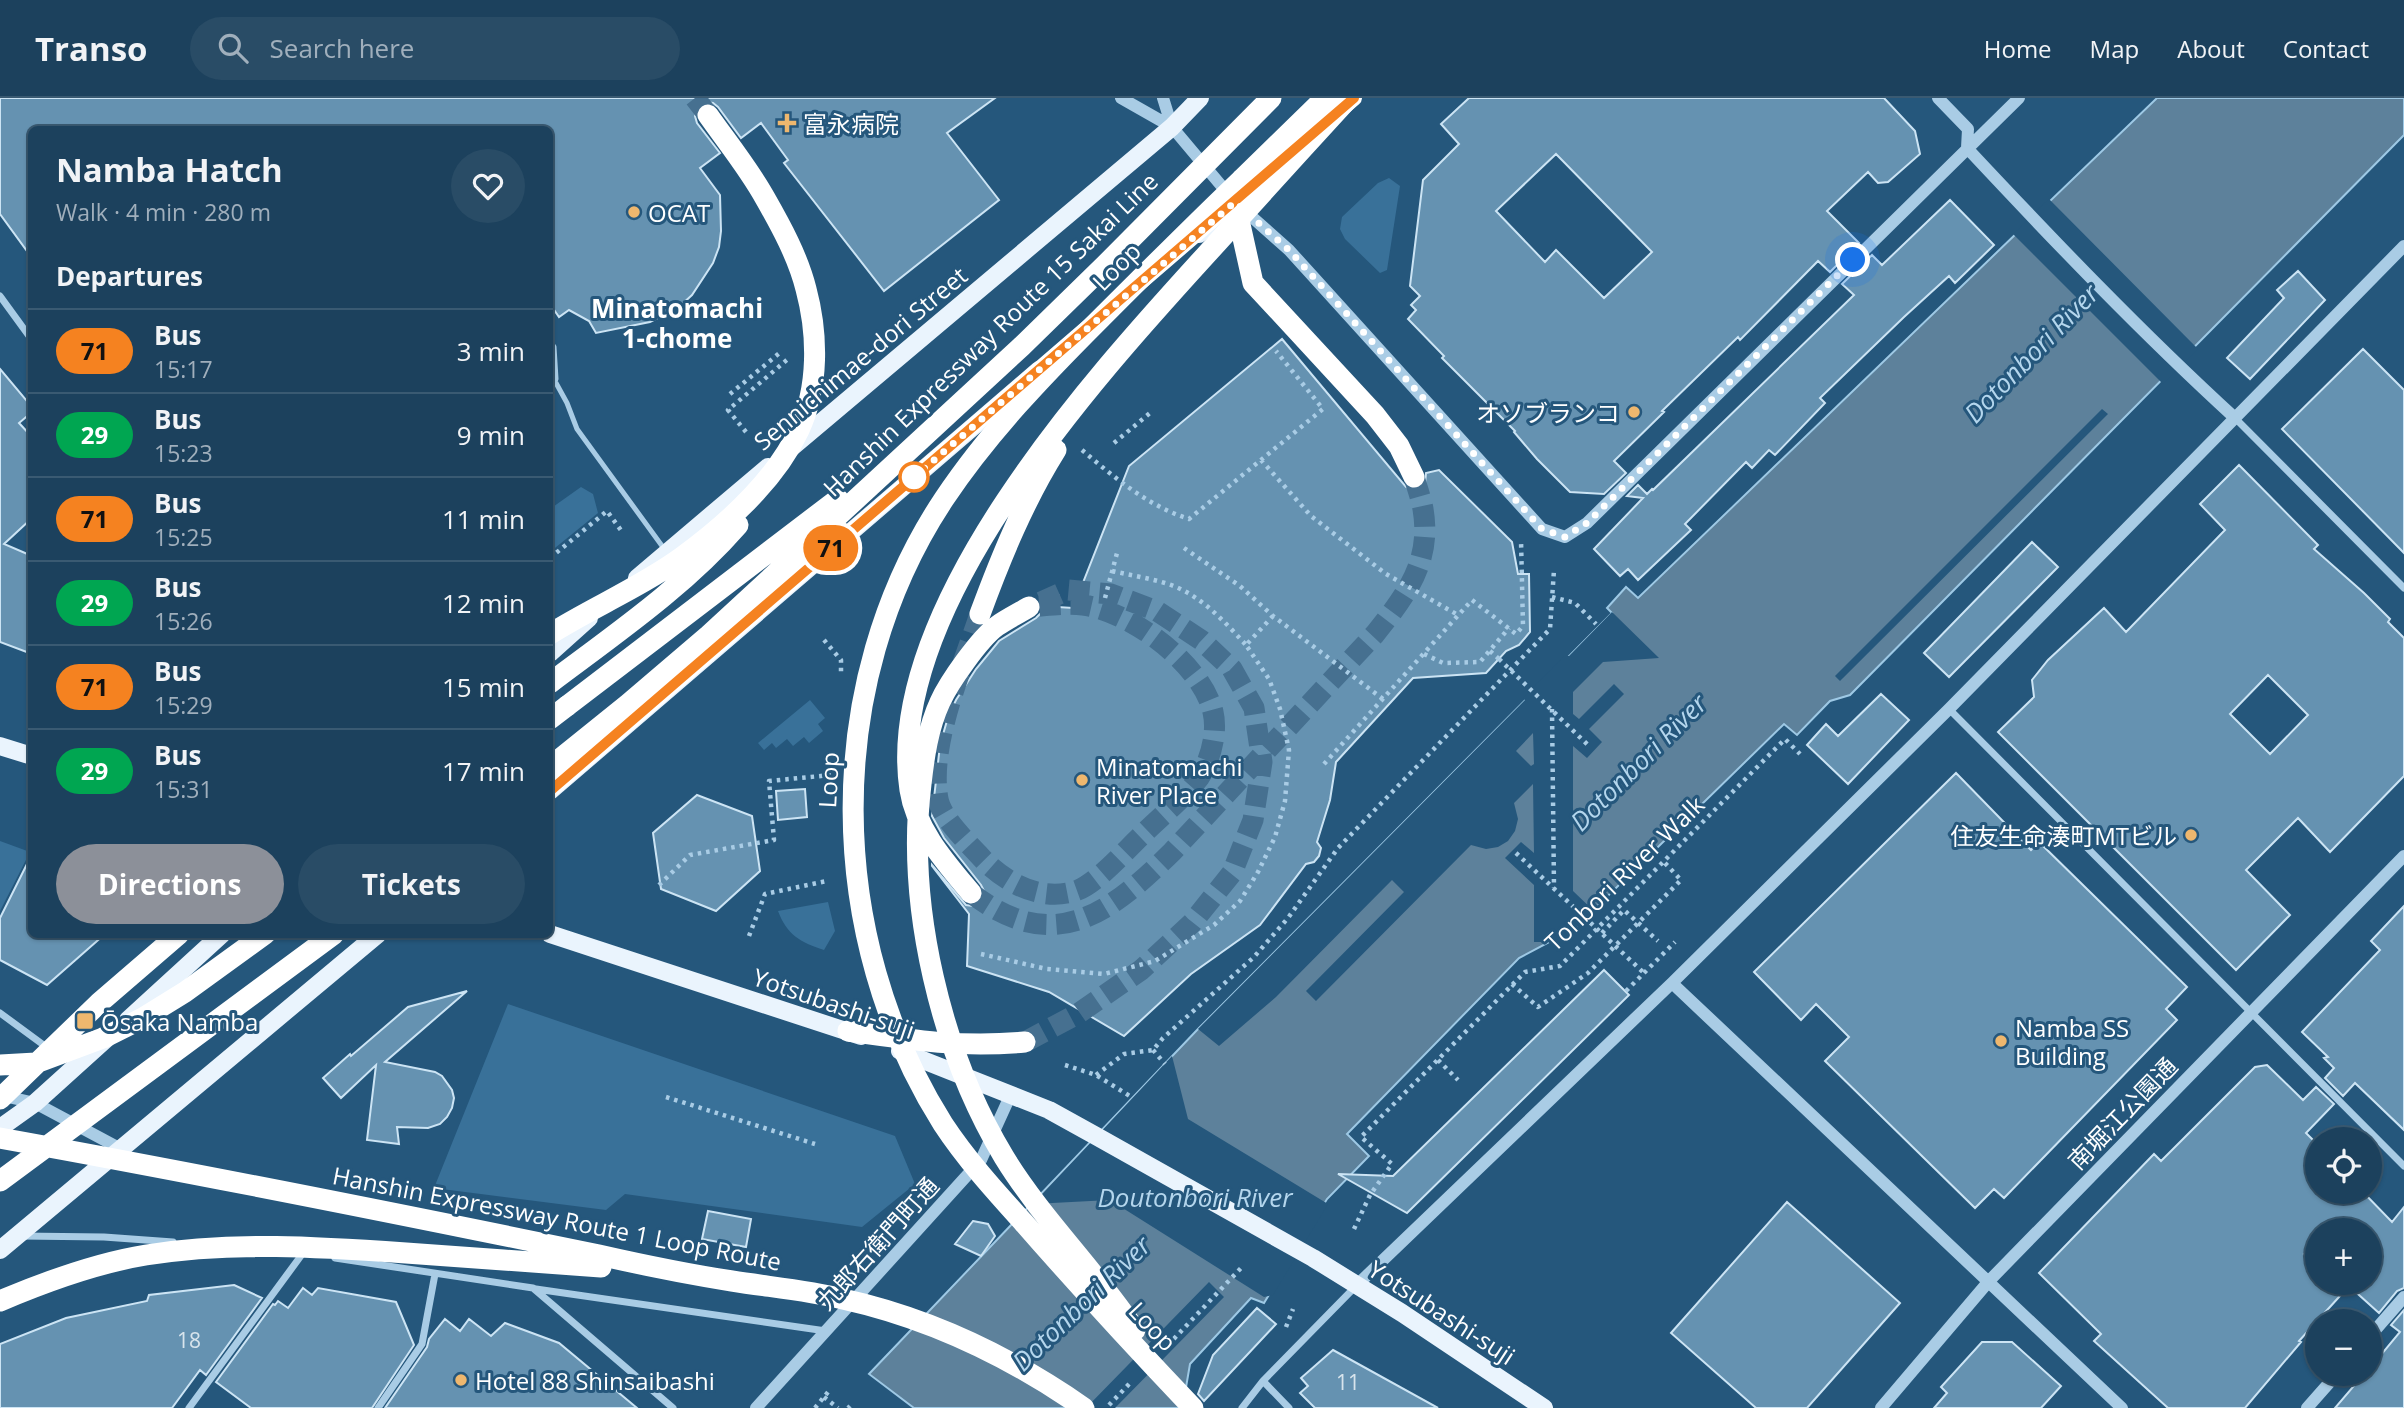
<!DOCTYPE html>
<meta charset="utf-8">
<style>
body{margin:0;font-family:"Open Sans","Noto Sans JP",sans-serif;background:#294c66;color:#f1f3f6;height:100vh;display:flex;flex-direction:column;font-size:26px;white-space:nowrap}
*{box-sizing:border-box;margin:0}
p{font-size:23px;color:#a0afbc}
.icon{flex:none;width:38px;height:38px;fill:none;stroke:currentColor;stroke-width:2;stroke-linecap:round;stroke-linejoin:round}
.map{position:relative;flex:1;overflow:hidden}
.sheet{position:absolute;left:28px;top:28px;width:525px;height:812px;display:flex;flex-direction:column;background:#1c415d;border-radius:10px;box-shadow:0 2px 5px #0004,0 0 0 2px #3a5a72}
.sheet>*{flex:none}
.badge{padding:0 14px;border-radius:23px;font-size:24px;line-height:46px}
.fabs{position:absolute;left:2305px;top:1029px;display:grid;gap:14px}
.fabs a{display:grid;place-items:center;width:77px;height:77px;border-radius:50%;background:#1c415d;box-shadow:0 2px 5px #0004,0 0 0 2px #3a5a72;font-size:35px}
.you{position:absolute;width:35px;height:35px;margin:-18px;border:5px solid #fff;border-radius:50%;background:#1a73e8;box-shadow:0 0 0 10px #1a73e833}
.map>.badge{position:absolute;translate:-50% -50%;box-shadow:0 0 0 4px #fff}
h2{padding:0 28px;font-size:26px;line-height:63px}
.round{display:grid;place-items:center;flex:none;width:74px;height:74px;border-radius:37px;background:#294c66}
.summary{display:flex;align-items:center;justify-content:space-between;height:119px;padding:0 28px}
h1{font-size:33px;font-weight:700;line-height:52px}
.button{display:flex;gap:14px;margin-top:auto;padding:14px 28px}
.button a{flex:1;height:80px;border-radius:42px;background:#8c9099;color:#fff;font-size:28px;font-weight:700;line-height:80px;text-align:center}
.button a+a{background:#294c66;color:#f1f3f6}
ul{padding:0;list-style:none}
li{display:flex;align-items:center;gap:21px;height:84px;padding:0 28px;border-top:2px solid #3a5a72}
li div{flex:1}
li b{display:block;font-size:26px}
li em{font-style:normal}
li .badge{min-width:77px;font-weight:700;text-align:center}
header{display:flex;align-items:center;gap:42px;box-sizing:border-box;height:98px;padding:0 35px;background:#1c415d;border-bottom:2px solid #3a5a72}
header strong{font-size:33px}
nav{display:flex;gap:38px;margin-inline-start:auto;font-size:24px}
.search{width:490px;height:63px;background:#294c66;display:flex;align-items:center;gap:18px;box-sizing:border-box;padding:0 24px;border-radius:38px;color:#a0afbc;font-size:26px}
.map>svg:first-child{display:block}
</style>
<header>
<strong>Transo</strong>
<div class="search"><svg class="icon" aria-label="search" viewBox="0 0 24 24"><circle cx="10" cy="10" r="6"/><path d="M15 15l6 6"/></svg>Search here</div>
<nav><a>Home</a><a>Map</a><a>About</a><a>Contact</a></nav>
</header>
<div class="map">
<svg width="2404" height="1310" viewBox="0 0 2404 1310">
<rect width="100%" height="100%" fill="#25577c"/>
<path fill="#397199" d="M1389 80 1400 88 1387 172 1380 175 1345 141 1340 131 1342 119 1378 85Z
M581 389 593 396 598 415 550 454V411Z
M810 602 825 620 818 626 823 633 809 645 804 639 793 648 787 641 776 650 772 645 764 652 758 645Z
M0 743 30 754 0 813Z
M828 804 835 833 824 852C800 844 787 837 778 813Z
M508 906 895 1038 915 1086 862 1129 625 1096 606 1112 434 1090Z"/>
<path fill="#5d819b" stroke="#9ec9e5" stroke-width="2" d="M2157 0H2404V37L1850 597 1830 603 1797 637 1784 626 1574 831 1519 860 1347 1036 1369 1058 1327 1101 1264 1205 1251 1200 1190 1266 1185 1295 1200 1310H914L869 1276 1198 931 1612 515 1607 510 1626 489 1638 500Z"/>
<path fill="#25577c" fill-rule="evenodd" d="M2049 101 2198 251 2163 286 2013 136Z
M2102 311 2108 316 1840 583 1835 578Z
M1612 514 1659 560 1603 564 1573 594V616L1579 621 1614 586 1624 596 1589 631 1602 644 1587 660 1573 648V793L1596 815 1580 830 1573 825V836L1557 844H1534V787L1505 760 1521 744 1534 755 1533 686 1514 705 1518 721 1515 733 1508 743 1498 749 1486 751 1471 747 1316 903 1306 893 1404 794 1392 782 1276 899 1219 948 1198 931 1525 602 1523 600 1564 558H1569ZM1533 635 1534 666 1531 668 1516 653Z
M1172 958 1188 1021 1328 1106 1273 1197 1264 1199 1110 1102 1033 1106Z
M1209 1184 1224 1199 1115 1310H1086Z"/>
<path fill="#6592b1" stroke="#cce4f4" stroke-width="2" fill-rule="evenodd" d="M0 0H995L947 35 999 102 884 193 784 65 788 62 761 25 741 40 718 9 713 5 706 4 700 7 695 18 697 25 720 55 700 70 720 97 721 133 719 149 713 165 692 197 679 209 650 224 596 235 589 223 569 212 559 219 550 206V32H32V160L0 116Z
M1469 0H1884L1915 33 1920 56 1888 84 1878 85 1868 74 1827 113 1859 145 1830 174 1818 163 1740 242 1738 239 1662 313 1664 314 1614 363 1626 375 1604 396 1570 394 1537 361 1514 334 1515 333 1442 260 1444 258 1408 221 1416 212 1411 207 1420 198 1410 188 1423 82 1459 46 1441 26ZM1556 56 1652 154 1604 200 1556 152 1545 164 1496 113Z
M1950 102 1994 147 1955 185 1949 178 1904 219 1820 300 1825 305 1775 357 1769 352 1752 370 1746 364 1685 426 1691 432 1638 482 1628 471 1620 478 1594 451 1643 400 1627 398 1638 387 1647 396 1652 391 1653 392 1854 197 1842 186 1872 157 1882 167Z
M2298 173 2325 202 2250 281 2227 260 2284 200 2277 192Z
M1282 241 1406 389 1414 392 1420 390 1425 386 1426 375 1439 372 1512 444 1518 476H1529L1530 534 1519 547 1506 553 1486 575 1413 580 1336 664 1330 702 1317 744 1321 750 1319 758 1314 764 1306 766 1260 827 1191 876 1124 938 1049 894 967 868 969 816 932 768V767L966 807 973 808 979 805 983 800 984 793 981 787 944 740 932 718 940 647 948 619 956 602 976 571 999 543 1036 520 1041 515 1042 508 1073 510 1129 368Z
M2363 251 2404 292V455L2282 331Z
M0 271 32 309V314L19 325 32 339V420L4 446 32 458V556L0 544Z
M2239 367 2318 447 2314 451 2364 495 2390 521 2388 524 2404 540V678L2330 754 2298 720 2246 772 2290 817 2236 872 1998 634 2034 599 2032 582 2048 562 2104 510 2126 534 2225 432 2200 406ZM2268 577 2308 617 2270 656 2230 616Z
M2032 444 2058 469 1949 579 1924 555Z
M1881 596 1909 622 1848 686 1807 647 1826 626 1838 638Z
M1956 675 2031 752 2039 744 2187 889 2166 911 2177 922 2004 1100 1994 1091 1975 1110 1825 963 1849 939 1816 906 1801 922 1754 874Z
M805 691 807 719 778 722 776 693Z
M697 697 752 718 760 773 716 813 661 791 653 735Z
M32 756V836H105L47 887 0 862V820Z
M2404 808V1032L2355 985 2343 998 2325 980 2334 970 2324 960 2328 959 2302 934 2380 852 2371 843Z
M1604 872 1629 897 1407 1115 1338 1076 1393 1078Z
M467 893 385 964 435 974 442 978 452 992 454 1000 452 1010 447 1019 440 1026 428 1030 397 1029 399 1046 367 1042 376 967 341 1000 323 980 350 956 351 958 408 909Z
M2267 967 2303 1002 2316 989 2334 1006 2306 1035 2317 1046V1094H2363L2392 1124 2404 1109V1190L2397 1193 2379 1215 2349 1188 2299 1243 2301 1244 2245 1310H2168L2094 1243 2101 1236 2039 1175 2154 1056 2161 1063 2255 969ZM2317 1132H2370V1185H2317V1168L2304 1156 2317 1144Z
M1787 1104 1900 1205 1807 1310H1756L1671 1235Z
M708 1113 751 1121 746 1149 702 1141Z
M973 1123 988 1126 995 1138 981 1158 955 1146Z
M234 1187 262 1200 206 1277 200 1272 172 1310H0V1246L66 1220 147 1203 149 1197Z
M303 1190 312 1197 318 1190 396 1204 414 1247 372 1310H251L216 1284 273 1206 275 1207 278 1203 288 1210Z
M1257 1210 1276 1226 1204 1303 1198 1296 1213 1257Z
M2404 1212V1310H2335L2364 1276H2370V1270L2400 1234 2391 1227Z
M445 1221 460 1233 469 1221 491 1238 505 1225 559 1245 637 1310H385L427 1249 429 1241Z
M1982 1244H2012L2061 1288 2041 1310H1934L1947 1295 1941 1289Z
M1333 1252 1438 1310H1315L1300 1295 1308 1288 1301 1280Z"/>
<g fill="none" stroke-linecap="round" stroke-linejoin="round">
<path stroke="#467090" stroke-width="21" stroke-dasharray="21 10" stroke-linecap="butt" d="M695 0 708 17
M980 516C963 569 928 646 938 701 941 719 966 743 979 757 1002 783 1041 806 1078 792 1098 784 1126 752 1142 737 1161 718 1183 701 1199 680 1210 663 1218 635 1213 614 1202 566 1130 513 1083 507 1066 505 1046 508 1029 509
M971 795C1054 859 1109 816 1172 754L1375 536C1406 497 1432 464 1423 411 1421 400 1417 389 1414 379
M1025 944 1079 915 1141 872 1192 825 1232 775 1253 722 1262 664 1254 610 1232 571 1201 542 1157 513 1111 496 1068 492 1041 504"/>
<path stroke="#a9cce5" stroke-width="4.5" stroke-dasharray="3.5 5" stroke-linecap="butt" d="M730 296 782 253
M746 334 728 312 788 261
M1114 345 1150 315
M1082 352C1115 380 1148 408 1189 421L1323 311 1276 253
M1261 362 1311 418 1386 476 1458 517
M1184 450 1240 488 1273 518 1383 601
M550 460 607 413 623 435
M1112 473C1130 477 1148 480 1165 485 1199 495 1224 523 1246 547
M1552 499 1575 505 1596 526
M1105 500 1117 455
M824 542 841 562V578
M1490 553 1499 561
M1424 556 1443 565 1480 564 1509 530
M1552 611 1554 790
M1324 666 1472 502 1516 536 1523 528 1521 442
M659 787 690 757 774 742 769 683 831 677
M749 838 765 796 827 783
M981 856 1047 871 1104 876 1155 863 1214 827 1240 803 1258 774 1275 739 1285 703 1289 652 1280 611 1269 581 1246 547 1273 518
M1512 886 1538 909 1588 875 1681 782 1663 763
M1626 893 1675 844
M1153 952 1165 966
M1438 962 1458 982
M1065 967 1096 977 1133 1000
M1096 977 1124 956 1153 952 1163 940 1254 859 1288 820 1338 750 1550 531 1554 472
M666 999 815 1046
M1354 1131 1370 1097 1392 1066 1361 1039 1525 874 1560 868 1785 641 1800 656
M1286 1229 1293 1211
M1168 1247 1241 1170
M824 1299 838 1310
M1109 1307 1132 1283
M815 1310 828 1294
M848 1310 850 1308"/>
<path stroke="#a9cce5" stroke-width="5" d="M550 243 554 249 556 281
M550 274 567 305 577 331 665 452"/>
<path stroke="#a9cce5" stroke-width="7" d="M0 198 32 242
M2235 320 2404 490
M1949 611 2404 1068
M0 915 49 951
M21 1138 104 1139 173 1144
M335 1160 533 1190 673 1310
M536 1191 826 1233
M1263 1283 1289 1310
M189 1310 303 1155
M378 1310 422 1246 435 1176
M1242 1310 1263 1283 1356 1188"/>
<path stroke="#a9cce5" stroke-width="12" d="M1121 0 1172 29 1235 104 1289 152 1542 431 1565 439 1587 425 2019 0
M1163 0 1172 29
M1938 0 1968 31 1967 50C2053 142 2141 234 2235 320
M1672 885 2122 1310
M0 997 35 1005 121 1051
M1357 1187 1672 885 1949 611 2404 148
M2370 1238 2404 1199
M756 1310 981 1062 1011 996
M1881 1310 1989 1183 2404 758
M2307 1310 2337 1276"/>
<path stroke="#eaf4fd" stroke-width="18" d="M1199 136 1275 69
M792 349 1172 29 1200 0
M637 480 768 369
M550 555 589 520
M0 648 32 658
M550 693 1039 272
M550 836 861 938
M128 922 222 836
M900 953 1049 1012 1096 1038 1313 1160 1402 1215 1544 1310
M0 1030 35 1005 107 940
M0 1152 378 836"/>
<path stroke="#fff" stroke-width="21" d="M1242 81 1325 0
M1235 104 1253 185 1375 317 1399 348 1414 379
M550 621 567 608
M848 933C910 942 961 950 1025 944"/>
<path stroke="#a9cce5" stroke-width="4.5" stroke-dasharray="3.5 5" stroke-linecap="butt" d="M1499 561 1590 649
M1516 755 1644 875
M1602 835 1624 812 1658 843"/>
<path stroke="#fff" stroke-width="21" d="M1029 509C1019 515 1007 521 997 528 980 540 949 584 940 604 928 630 924 659 921 686 906 808 941 954 1004 1059 1042 1121 1095 1172 1135 1232
M980 516C1001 459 1024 403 1056 352
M550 536C593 509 641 489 682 459 727 426 775 383 799 332 819 289 818 236 806 191 798 159 781 128 765 100 749 71 727 44 708 17
M550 585C615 536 684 489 738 427
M567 608 838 401
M550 669 627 607 709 537 1022 248 1106 166 1271 0
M971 795C946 765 916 732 910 692 883 512 1093 281 1206 157 1254 104 1301 52 1349 0
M0 967 36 965 103 940 143 920 185 894 265 836
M0 1001 99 905 179 836
M0 1040C200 1076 400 1116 599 1157 643 1167 687 1176 732 1183 769 1189 807 1192 843 1201 929 1220 1012 1260 1084 1310
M0 1083 334 836
M0 1203C47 1183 96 1165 146 1157 232 1143 320 1149 406 1155 471 1160 536 1164 601 1169
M1193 1310C1135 1249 1078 1187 1023 1124 995 1093 966 1061 943 1026 825 839 821 586 944 401 988 335 1044 277 1099 222 1147 174 1194 127 1242 81"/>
</g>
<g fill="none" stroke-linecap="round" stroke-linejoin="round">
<g stroke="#fff" stroke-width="16">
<path id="line" d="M550 693 1354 0"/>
</g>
<use href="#line" stroke="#f58220" stroke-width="10"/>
<path stroke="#fff" stroke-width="7" stroke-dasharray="0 12.6" d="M914 379 905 387 1235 104 1289 152 1542 431 1565 439 1587 425 1853 162"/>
</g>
<g fill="#eeb76e" stroke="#25577c" stroke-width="2.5">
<path d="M783.5 14.5h7v7h7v7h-7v7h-7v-7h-7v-7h7z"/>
<circle cx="634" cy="114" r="7"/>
<circle cx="1634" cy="314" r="7"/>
<circle cx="1082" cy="682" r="7"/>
<circle cx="2191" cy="737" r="7"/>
<rect x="76" y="914" width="18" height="18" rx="3.5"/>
<circle cx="2001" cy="943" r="7"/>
<circle cx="461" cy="1282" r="7"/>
</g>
<circle fill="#fff" stroke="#f58220" stroke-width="3.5" cx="914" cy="379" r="14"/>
<g text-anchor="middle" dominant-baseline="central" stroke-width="6" stroke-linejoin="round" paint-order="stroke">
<g font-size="21" fill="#d8e4ec">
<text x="189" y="1242">18</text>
<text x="1348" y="1284">11</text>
</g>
<g font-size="24" fill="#fff" stroke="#25577c" text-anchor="start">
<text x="803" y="25">富永病院</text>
<text x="648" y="114">OCAT</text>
<text x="1620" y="314" text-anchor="end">オソブランコ</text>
<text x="1096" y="668">Minatomachi<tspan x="1096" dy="28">River Place</tspan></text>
<text x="2177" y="737" text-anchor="end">住友生命湊町MTビル</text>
<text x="101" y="923">Ōsaka Namba</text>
<text x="2015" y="929">Namba SS<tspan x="2015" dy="28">Building</tspan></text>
<text x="475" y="1282">Hotel 88 Shinsaibashi</text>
</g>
<g font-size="24" fill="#fff" stroke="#25577c">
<text transform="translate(1116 168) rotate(-45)">Loop</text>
<text transform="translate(990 236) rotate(-44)">Hanshin Expressway Route 15 Sakai Line</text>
<text transform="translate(860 260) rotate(-40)">Sennichimae-dori Street</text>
<text transform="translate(828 682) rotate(-87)">Loop</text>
<text transform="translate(1624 775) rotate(-44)">Tonbori River Walk</text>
<text transform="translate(834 905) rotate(19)">Yotsubashi-suji</text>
<text transform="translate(2122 1015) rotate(-46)">南堀江公園通</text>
<text transform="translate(557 1120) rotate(11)">Hanshin Expressway Route 1 Loop Route</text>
<text transform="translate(877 1145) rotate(-48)">九郎右衛門町通</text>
<text transform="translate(1442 1214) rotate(33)">Yotsubashi-suji</text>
<text transform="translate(1153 1228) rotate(47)">Loop</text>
</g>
<g font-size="26" font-weight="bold" fill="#fff" stroke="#25577c">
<text x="677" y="210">Minatomachi<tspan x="677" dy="30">1-chome</tspan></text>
</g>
<g font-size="26" font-style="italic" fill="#b4d6ed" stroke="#25577c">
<text transform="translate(2031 255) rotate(-46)">Dotonbori River</text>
<text transform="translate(1638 664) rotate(-45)">Dotonbori River</text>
<text x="1195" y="1099">Doutonbori River</text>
<text transform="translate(1081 1205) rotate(-44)">Dotonbori River</text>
</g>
</g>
</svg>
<div class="fabs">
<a><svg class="icon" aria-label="locate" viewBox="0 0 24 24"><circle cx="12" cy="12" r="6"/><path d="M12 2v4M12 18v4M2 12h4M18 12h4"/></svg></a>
<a>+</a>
<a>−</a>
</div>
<div class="you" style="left:1853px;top:162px"></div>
<b class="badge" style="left:831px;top:450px;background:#f58220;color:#111">71</b>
<section class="sheet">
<div class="summary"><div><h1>Namba Hatch</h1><p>Walk · 4 min · 280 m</p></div><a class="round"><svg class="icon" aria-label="heart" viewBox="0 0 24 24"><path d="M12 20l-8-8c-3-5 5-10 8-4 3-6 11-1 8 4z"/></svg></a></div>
<h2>Departures</h2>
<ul>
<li><span class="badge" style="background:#f58220;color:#111">71</span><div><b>Bus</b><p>15:17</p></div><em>3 min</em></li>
<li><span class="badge" style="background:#00a651;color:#fff">29</span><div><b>Bus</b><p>15:23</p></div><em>9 min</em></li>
<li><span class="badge" style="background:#f58220;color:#111">71</span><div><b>Bus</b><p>15:25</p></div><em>11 min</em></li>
<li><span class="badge" style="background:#00a651;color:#fff">29</span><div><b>Bus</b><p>15:26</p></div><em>12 min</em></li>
<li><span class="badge" style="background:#f58220;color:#111">71</span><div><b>Bus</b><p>15:29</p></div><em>15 min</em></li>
<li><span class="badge" style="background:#00a651;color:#fff">29</span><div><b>Bus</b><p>15:31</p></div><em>17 min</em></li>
</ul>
<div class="button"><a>Directions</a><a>Tickets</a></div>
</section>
</div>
